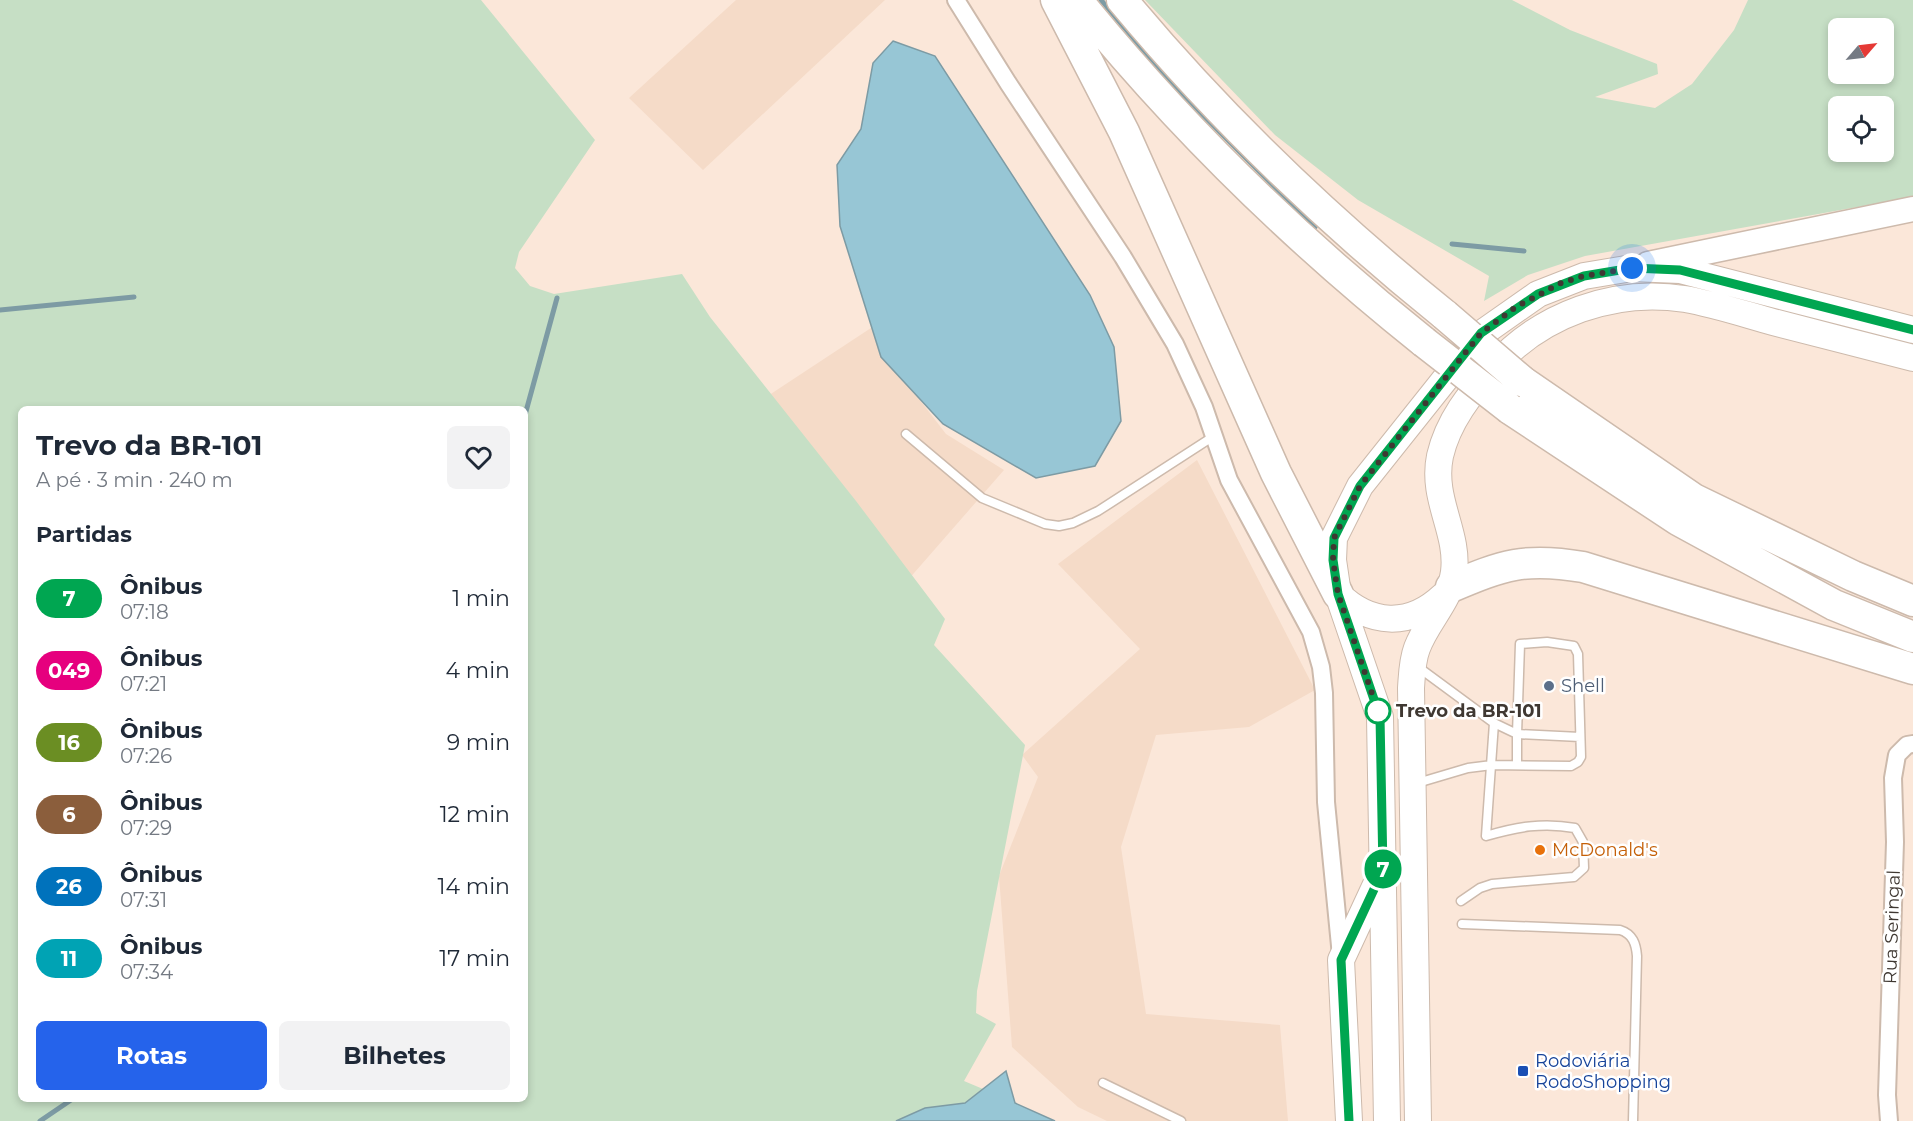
<!DOCTYPE html>
<html lang="pt">
<meta charset="utf-8">
<style>
body{margin:0;font-family:Montserrat,sans-serif;background:#f2f2f3;color:#1f2937;height:100vh;display:flex;flex-direction:column;font-size:22px;white-space:nowrap}
*{box-sizing:border-box;margin:0}
p{font-size:20px;color:#747a83}
.icon{flex:none;width:33px;height:33px;fill:none;stroke:currentColor;stroke-width:2;stroke-linecap:round;stroke-linejoin:round}
.map{position:relative;flex:1;overflow:hidden}
.details{position:absolute;left:18px;top:406px;width:510px;height:696px;display:flex;flex-direction:column;background:#fff;border-radius:9px;box-shadow:0 3px 9px #0003}
.details>*{flex:none}
.badge{padding:0 12px;border-radius:20px;font-size:21px;line-height:39px}
.needle{width:39px;rotate:62deg}
.controls{position:absolute;left:1828px;top:18px;display:grid;gap:12px}
.controls a{display:grid;place-items:center;width:66px;height:66px;border-radius:9px;background:#fff;box-shadow:0 3px 9px #0003;font-size:30px}
.you{position:absolute;width:30px;height:30px;margin:-15px;border:4px solid #fff;border-radius:50%;background:#1a73e8;box-shadow:0 0 0 9px #1a73e833}
.map>.badge{position:absolute;translate:-50% -50%;box-shadow:0 0 0 3px #fff}
h2{padding:0 18px;font-size:22px;line-height:54px}
.round{display:grid;place-items:center;flex:none;width:63px;height:63px;border-radius:9px;background:#f2f2f3}
.head{display:flex;align-items:center;justify-content:space-between;height:102px;padding:0 18px}
h1{font-size:28px;font-weight:700;line-height:45px}
.action{display:flex;gap:12px;margin-top:auto;padding:12px 18px}
.action a{flex:1;height:69px;border-radius:9px;background:#2563eb;color:#fff;font-size:24px;font-weight:700;line-height:69px;text-align:center}
.action a+a{background:#f2f2f3;color:#1f2937}
ul{padding:0;list-style:none}
li{display:flex;align-items:center;gap:18px;height:72px;padding:0 18px}
li div{flex:1}
li b{display:block;font-size:22px}
li em{font-style:normal}
li .badge{min-width:66px;font-weight:700;text-align:center}
.map>svg:first-child{display:block}
</style>
<div class="map">
<svg width="1913" height="1121" viewBox="0 0 1913 1121">
<rect width="100%" height="100%" fill="#fbe7d9"/>
<path fill="#f5dbc8" d="M736 0H885L703 170 629 98Z
M877 324 896 369 946 434 1004 470 887 604 748 409Z
M1197 460 1315 690 1249 727 1156 735 1121 847 1146 1014 1280 1025 1288 1121H1107L1078 1107 1012 1047 999 876 1038 777 1022 755 1140 649 1058 564Z"/>
<path fill="#c6dfc5" fill-rule="evenodd" d="M0 0H481L595 140 519 252 515 268 530 286 554 294 682 274 710 317 856 501 945 619 934 645 1025 745 977 991 976 1013 996 1024 964 1081 983 1089 965 1103 925 1108 896 1121H0ZM21 410H525V1100H21Z
M1145 0H1512L1570 30 1657 64 1658 74 1595 97 1655 108 1692 84 1734 30 1748 0H1913V197L1585 256 1528 275 1484 301 1489 276 1358 200 1275 135ZM1839 28H1884V74H1839ZM1839 106H1884V152H1839Z"/>
<path fill="#97c6d5" stroke="#7d9ba4" stroke-width="1.5" d="M893 41 935 56 1090 295 1114 347 1121 421 1095 466 1036 478 943 424 881 357 840 226 837 165 861 129 873 63Z
M1006 1071 1015 1103 1055 1121H896L925 1108 965 1103Z"/>
<g fill="none" stroke-linecap="round" stroke-linejoin="round">
<path stroke="#7d9ba4" stroke-width="5" d="M1101 0 1169 81 1315 227
M1452 244 1524 251
M0 310 134 297
M525 415 557 298
M40 1121 71 1100"/>
<g stroke="#cdbaac" stroke-width="11">
<path id="lane" d="M906 434 982 498 1045 524 1059 526 1073 523 1098 511 1214 436
M1517 765V734L1580 737
M1414 784 1468 768 1492 765 1571 766 1578 762 1581 757 1578 654 1574 646 1547 642 1520 644 1517 734 1494 723 1418 667
M1461 901 1480 888 1492 884 1574 877 1584 868 1583 842 1575 828C1543 822 1516 827 1486 836L1494 723
M1462 924 1620 930C1633 934 1636 944 1637 956L1633 1121
M1103 1083 1181 1121"/>
</g>
<g stroke="#cdbaac" stroke-width="20">
<path id="street" d="M956 0 1008 83 1123 257 1175 344 1204 407 1229 480 1311 632 1321 667 1324 693 1326 802 1341 956
M1889 1121 1887 1095 1895 842 1893 778 1897 755 1907 745 1913 744"/>
</g>
<g stroke="#cdbaac" stroke-width="27">
<path id="secondary" d="M1648 264 1913 209"/>
</g>
<g stroke="#cdbaac" stroke-width="28">
<path id="primary" d="M1338 594C1370 625 1409 628 1443 596
M1349 1121 1341 960 1380 876
M1387 1121 1380 717 1338 594 1333 560 1334 538 1360 486 1481 334 1538 294 1584 276 1632 268 1680 270 1913 330
M1418 1121 1411 688C1412 675 1412 661 1417 648 1427 621 1450 601 1454 572 1459 532 1431 499 1440 456 1448 421 1470 394 1493 368 1541 314 1614 288 1685 299 1714 304 1744 314 1773 322 1820 334 1866 346 1913 358"/>
</g>
<g stroke="#cdbaac" stroke-width="33">
<path id="highway" d="M1056 0 1124 132 1276 473 1338 594
M1077 0C1180 127 1296 240 1424 342
M1122 0C1219 117 1327 220 1445 315
M1522 381 1694 499 1853 576 1913 601
M1510 409 1678 520 1834 605 1913 637
M1451 587C1503 565 1525 557 1583 567L1913 669"/>
</g>
<use href="#lane" stroke="#fff" stroke-width="8"/>
<use href="#street" stroke="#fff" stroke-width="16"/>
<use href="#secondary" stroke="#fff" stroke-width="24"/>
<use href="#primary" stroke="#fff" stroke-width="26"/>
<use href="#highway" stroke="#fff" stroke-width="30"/>
<g stroke="#cdbaac" stroke-width="33" stroke-linecap="butt">
<path id="highway-bridge" d="M1445 315 1522 381
M1424 342 1510 409"/>
</g>
<use href="#highway-bridge" stroke="#fff" stroke-width="30"/>
</g>
<g fill="none" stroke-linecap="round" stroke-linejoin="round">
<g stroke="#fff" stroke-width="14">
<path id="line" d="M1349 1121 1341 960 1383 870 1380 717 1338 594 1333 560 1334 538 1360 486 1481 333 1538 294 1584 276 1632 268 1680 270 1913 330"/>
</g>
<use href="#line" stroke="#00a651" stroke-width="9"/>
<path stroke="#3f3832" stroke-width="6" stroke-dasharray="0 10.8" d="M1378 711 1380 717 1338 594 1333 560 1334 538 1360 486 1481 333 1516 307 1561 283 1584 276 1632 268"/>
</g>
<circle fill="#5c6f8a" stroke="#fff" stroke-width="2" cx="1549" cy="686" r="6"/>
<circle fill="#fff" stroke="#00a651" stroke-width="3" cx="1378" cy="711" r="12"/>
<circle fill="#e8710a" stroke="#fff" stroke-width="2" cx="1540" cy="850" r="6"/>
<rect fill="#1a4fb4" stroke="#fff" stroke-width="2" x="1517" y="1065" width="12" height="12" rx="3"/>
<g text-anchor="middle" dominant-baseline="central" stroke-width="5" stroke-linejoin="round" paint-order="stroke">
<g font-size="18" fill="#4e5e75" stroke="#fff" text-anchor="start">
<text x="1561" y="686">Shell</text>
</g>
<g font-size="18" font-weight="bold" fill="#3f3832" stroke="#fff" text-anchor="start">
<text x="1396" y="711">Trevo da BR-101</text>
</g>
<g font-size="18" fill="#c56008" stroke="#fff" text-anchor="start">
<text x="1552" y="850">McDonald's</text>
</g>
<g font-size="18" fill="#3f3832" stroke="#fff">
<text transform="translate(1892 927) rotate(-88)">Rua Seringal</text>
</g>
<g font-size="18" fill="#164399" stroke="#fff" text-anchor="start">
<text x="1535" y="1061">Rodoviária<tspan x="1535" dy="21">RodoShopping</tspan></text>
</g>
</g>
</svg>
<div class="controls">
<a><svg class="needle" viewBox="-14 -14 28 28"><path d="M0-13l5 13h-10z" fill="#e53935"/><path d="M0 13l5-13h-10z" fill="#747a83"/></svg></a>
<a><svg class="icon" aria-label="locate" viewBox="0 0 24 24"><circle cx="12" cy="12" r="6"/><path d="M12 2v4M12 18v4M2 12h4M18 12h4"/></svg></a>
</div>
<div class="you" style="left:1632px;top:268px"></div>
<b class="badge" style="left:1383px;top:869px;background:#00a651;color:#fff">7</b>
<section class="details">
<div class="head"><div><h1>Trevo da BR-101</h1><p>A pé · 3 min · 240 m</p></div><a class="round"><svg class="icon" aria-label="heart" viewBox="0 0 24 24"><path d="M12 20l-8-8c-3-5 5-10 8-4 3-6 11-1 8 4z"/></svg></a></div>
<h2>Partidas</h2>
<ul>
<li><span class="badge" style="background:#00a651;color:#fff">7</span><div><b>Ônibus</b><p>07:18</p></div><em>1 min</em></li>
<li><span class="badge" style="background:#e6007e;color:#fff">049</span><div><b>Ônibus</b><p>07:21</p></div><em>4 min</em></li>
<li><span class="badge" style="background:#6b8e23;color:#fff">16</span><div><b>Ônibus</b><p>07:26</p></div><em>9 min</em></li>
<li><span class="badge" style="background:#8b5e3c;color:#fff">6</span><div><b>Ônibus</b><p>07:29</p></div><em>12 min</em></li>
<li><span class="badge" style="background:#0072bc;color:#fff">26</span><div><b>Ônibus</b><p>07:31</p></div><em>14 min</em></li>
<li><span class="badge" style="background:#00a3b4;color:#fff">11</span><div><b>Ônibus</b><p>07:34</p></div><em>17 min</em></li>
</ul>
<div class="action"><a>Rotas</a><a>Bilhetes</a></div>
</section>
</div>
